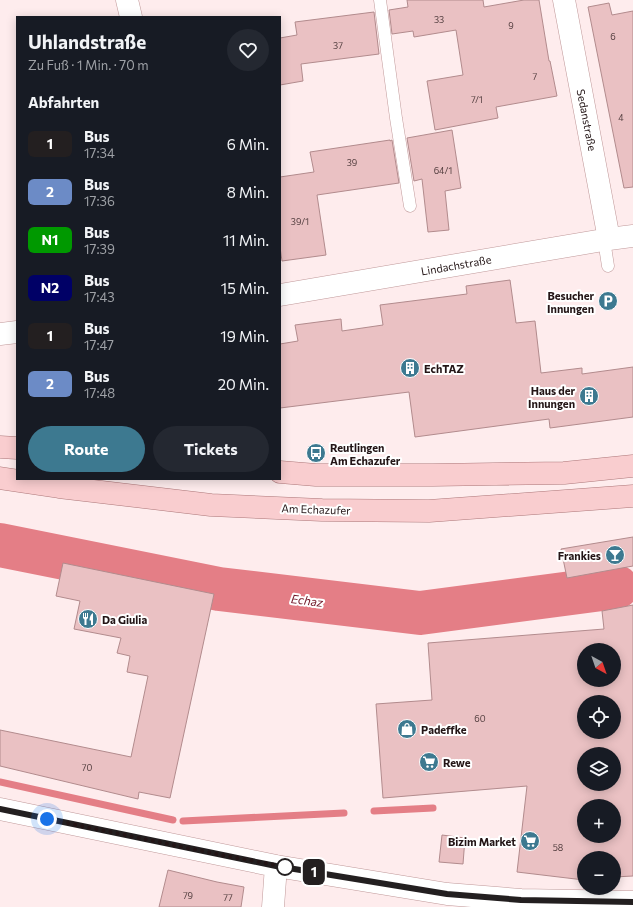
<!DOCTYPE html>
<html lang="de">
<meta charset="utf-8">
<style>
body{margin:0;font-family:Commissioner,sans-serif;background:#242831;color:#f1f3f6;height:100vh;display:flex;flex-direction:column;font-size:15px;white-space:nowrap}
*{box-sizing:border-box;margin:0}
p{font-size:13px;color:#9ea1a6}
.icon{flex:none;width:22px;height:22px;fill:none;stroke:currentColor;stroke-width:2;stroke-linecap:round;stroke-linejoin:round}
.map{position:relative;flex:1;overflow:hidden}
.details{position:absolute;left:16px;top:16px;width:265px;height:464px;display:flex;flex-direction:column;background:#171b24;border-radius:0px;box-shadow:0 2px 10px #0003}
.details>*{flex:none}
.badge{padding:0 8px;border-radius:6px;font-size:14px;line-height:26px}
.needle{width:26px;rotate:140deg}
.tools{position:absolute;left:577px;top:643px;display:grid;gap:8px}
.tools a{display:grid;place-items:center;width:44px;height:44px;border-radius:50%;background:#171b24;box-shadow:0 2px 10px #0003;font-size:20px}
.you{position:absolute;width:20px;height:20px;margin:-10px;border:3px solid #fff;border-radius:50%;background:#1a73e8;box-shadow:0 0 0 6px #1a73e833}
.map>.badge{position:absolute;translate:-50% -50%;box-shadow:0 0 0 2px #fff}
h2{padding:0 12px;font-size:15px;line-height:36px}
.round{display:grid;place-items:center;flex:none;width:42px;height:42px;border-radius:21px;background:#242831}
.overview{display:flex;align-items:center;justify-content:space-between;height:68px;padding:0 12px}
h1{font-size:19px;font-weight:700;line-height:30px}
.action{display:flex;gap:8px;margin-top:auto;padding:8px 12px}
.action a{flex:1;height:46px;border-radius:24px;background:#3d7990;color:#fff;font-size:16px;font-weight:700;line-height:46px;text-align:center}
.action a+a{background:#242831;color:#f1f3f6}
ul{padding:0;list-style:none}
li{display:flex;align-items:center;gap:12px;height:48px;padding:0 12px}
li div{flex:1}
li b{display:block;font-size:15px}
li em{font-style:normal}
li .badge{min-width:44px;font-weight:700;text-align:center}
.map>svg:first-child{display:block}
</style>
<div class="map">
<svg width="633" height="907" viewBox="0 0 633 907">
<rect width="100%" height="100%" fill="#feeced"/>
<g fill="none" stroke-linecap="round" stroke-linejoin="round">
<path stroke="#e47e86" stroke-width="7" d="M0 782 173 820
M374 811 433 808
M183 821 344 813"/>
<path stroke="#e47e86" stroke-width="44" d="M0 545 219 589 420 613 617 587"/>
</g>
<path fill="#eac1c3" stroke="#b28b8d" fill-rule="evenodd" d="M407 0H483L484 7 524 0H539L549 61H550L557 96 496 107 498 118 435 130 427 81 463 75 456 30 414 37 413 31 392 34 389 10 408 7Z
M609 3 612 15 633 11V187L624 188 588 7Z
M374 12 379 54 301 64 303 81 280 85V38L297 35 295 22Z
M452 130 461 188 445 191 449 230 428 232 422 179 414 181 407 138Z
M390 140V141L392 140 399 183 317 195 326 255 282 261 280 247V177L314 172 310 152Z
M510 280 516 323 535 321 541 373 582 368V374L633 367V417L550 428 549 419 415 437 409 392 280 408V344L298 341 295 325 341 319 342 331 383 325 380 305 467 294 466 286Z
M633 537V566L567 578 561 549Z
M63 563 214 594 170 798 139 792 138 799 0 766V730L131 757 148 676 127 672 130 656 117 653 121 638 74 629 80 601 56 596Z
M633 605V876L614 877V858H584V880L517 872 527 786 383 798 376 704 432 700 428 643 604 629 602 611ZM584 650H614V680H584ZM584 702H614V732H584ZM584 754H614V784H584ZM584 806H614V836H584Z
M442 835 465 838 463 864 439 862Z
M168 870 217 882 244 887 241 907H159Z"/>
<g fill="none" stroke-linecap="round" stroke-linejoin="round">
<g stroke="#c0999a" stroke-width="13">
<path id="lane" d="M380 0 396 118 410 206
M604 240 608 266"/>
</g>
<g stroke="#c0999a" stroke-width="23">
<path id="street" d="M127 0 131 17
M564 0 609 239
M280 295 609 239 633 236
M0 334 17 332
M0 809 276 866 447 894 521 900 633 902
M273 907 276 866"/>
</g>
<g stroke="#ac7779" stroke-width="23">
<path id="primary" d="M0 447 17 448
M280 472 316 475H433L564 473 633 466
M0 478 59 487 211 505 322 510 429 511 633 496"/>
</g>
<use href="#lane" stroke="#fff" stroke-width="12"/>
<use href="#street" stroke="#fff" stroke-width="22"/>
<use href="#primary" stroke="#f9cdcf" stroke-width="22"/>
</g>
<g fill="none" stroke-linecap="round" stroke-linejoin="round">
<g stroke="#fff" stroke-width="9">
<path id="line" d="M0 809 276 866 447 894 521 900 633 902"/>
</g>
<use href="#line" stroke="#231f20" stroke-width="6"/>
<path stroke="#231516" stroke-width="4" stroke-dasharray="0 7.2" d="M47 819 226 856 287 867H285"/>
</g>
<defs>
<g id="parking-disc" transform="scale(1)"><circle r="9.5" fill="#3d7990" stroke="#fff"/><path d="M-3.5-5.5H1a3.5 3.5 0 0 1 0 7H-1V5.5H-3.5ZM-1-3.4V-.6H.8a1.4 1.4 0 0 0 0-2.8Z" fill="#fff"/></g>
<g id="building-disc" transform="scale(1)"><circle r="9.5" fill="#3d7990" stroke="#fff"/><path d="M-4-6H4V6H1V3H-1V6H-4ZM-2.5-4.3h1.7v1.8h-1.7ZM.8-4.3h1.7v1.8H.8ZM-2.5-1h1.7V.8h-1.7ZM.8-1h1.7V.8H.8Z" fill="#fff"/></g>
<g id="bus-disc" transform="scale(1)"><circle r="9.5" fill="#3d7990" stroke="#fff"/><path d="M-5-6H5V4H4V6H2V4H-2V6H-4V4H-5ZM-3.5-4V0h7V-4ZM-3.5 1.2v1.5H-2V1.2ZM2 1.2v1.5H3.5V1.2Z" fill="#fff"/></g>
<g id="bar-disc" transform="scale(1)"><circle r="9.5" fill="#3d7990" stroke="#fff"/><path d="M-6-5H6L.8 .8V4.5H3.5V6h-7V4.5H-.8V.8Z" fill="#fff"/></g>
<g id="restaurant-disc" transform="scale(1)"><circle r="9.5" fill="#3d7990" stroke="#fff"/><path d="M-5-6h1v4h1v-4h1v4h1v-4h1v5L-1.5 .5V6h-2V.5L-5-1ZM5-6V6H3V1.5H1.5Q1.5-4 5-6Z" fill="#fff"/></g>
<g id="shop-disc" transform="scale(1)"><circle r="9.5" fill="#3d7990" stroke="#fff"/><path d="M-5-2.5h2.3a2.7 3.5 0 0 1 5.4 0H5L5.5 6h-11ZM-1.5-2.5h3a1.5 2.3 0 0 0-3 0Z" fill="#fff"/></g>
<g id="supermarket-disc" transform="scale(1)"><circle r="9.5" fill="#3d7990" stroke="#fff"/><path d="M-6-5.5h2.5l.6 2H6L4.5 2H-2.5L-4.4-4H-6ZM-1.5 3.2a1.3 1.3 0 1 0 .1 0ZM3 3.2a1.3 1.3 0 1 0 .1 0Z" fill="#fff"/></g>
</defs>
<g fill-rule="evenodd">
<use href="#parking-disc" x="608" y="301"/>
<use href="#building-disc" x="410" y="368"/>
<use href="#building-disc" x="589" y="396"/>
<use href="#bus-disc" x="316" y="453"/>
<use href="#bar-disc" x="615" y="555"/>
<use href="#restaurant-disc" x="88" y="619"/>
<use href="#shop-disc" x="407" y="729"/>
<use href="#supermarket-disc" x="429" y="762"/>
<use href="#supermarket-disc" x="530" y="841"/>
</g>
<circle fill="#fff" stroke="#231f20" stroke-width="2" cx="285" cy="867" r="8"/>
<g text-anchor="middle" dominant-baseline="central" stroke-width="4" stroke-linejoin="round" paint-order="stroke">
<g font-size="9" fill="#554041">
<text x="439" y="19">33</text>
<text x="511" y="25">9</text>
<text x="613" y="36">6</text>
<text x="338" y="45">37</text>
<text x="535" y="76">7</text>
<text x="477" y="99">7/1</text>
<text x="621" y="117">4</text>
<text x="352" y="162">39</text>
<text x="443" y="170">64/1</text>
<text x="300" y="221">39/1</text>
<text x="480" y="718">60</text>
<text x="87" y="767">70</text>
<text x="558" y="847">58</text>
<text x="188" y="895">79</text>
<text x="228" y="897">77</text>
</g>
<g font-size="11" fill="#231516" stroke="#fff">
<text transform="translate(587 120) rotate(79)">Sedanstraße</text>
<text transform="translate(456 265) rotate(-10)">Lindachstraße</text>
<text transform="translate(316 509) rotate(2)">Am Echazufer</text>
</g>
<g font-size="11" font-weight="bold" fill="#231516" stroke="#fff" text-anchor="start">
<text x="594" y="295" text-anchor="end">Besucher<tspan x="594" dy="13">Innungen</tspan></text>
<text x="424" y="368">EchTAZ</text>
<text x="575" y="390" text-anchor="end">Haus der<tspan x="575" dy="13">Innungen</tspan></text>
<text x="330" y="447">Reutlingen<tspan x="330" dy="13">Am Echazufer</tspan></text>
<text x="601" y="555" text-anchor="end">Frankies</text>
<text x="102" y="619">Da Giulia</text>
<text x="421" y="729">Padeffke</text>
<text x="443" y="762">Rewe</text>
<text x="516" y="841" text-anchor="end">Bizim Market</text>
</g>
<g font-size="12" font-style="italic" fill="#711627" stroke="#fff">
<text transform="translate(307 600) rotate(7)">Echaz</text>
</g>
</g>
</svg>
<div class="tools">
<a><svg class="needle" viewBox="-14 -14 28 28"><path d="M0-13l5 13h-10z" fill="#e53935"/><path d="M0 13l5-13h-10z" fill="#9ea1a6"/></svg></a>
<a><svg class="icon" aria-label="locate" viewBox="0 0 24 24"><circle cx="12" cy="12" r="6"/><path d="M12 2v4M12 18v4M2 12h4M18 12h4"/></svg></a>
<a><svg class="icon" aria-label="layers" viewBox="0 0 24 24"><path d="M12 4l9 5-9 5-9-5zM3 14l9 5 9-5"/></svg></a>
<a>+</a>
<a>−</a>
</div>
<div class="you" style="left:47px;top:819px"></div>
<b class="badge" style="left:314px;top:872px;background:#231f20;color:#fff">1</b>
<section class="details">
<div class="overview"><div><h1>Uhlandstraße</h1><p>Zu Fuß · 1 Min. · 70 m</p></div><a class="round"><svg class="icon" aria-label="heart" viewBox="0 0 24 24"><path d="M12 20l-8-8c-3-5 5-10 8-4 3-6 11-1 8 4z"/></svg></a></div>
<h2>Abfahrten</h2>
<ul>
<li><span class="badge" style="background:#231f20;color:#fff">1</span><div><b>Bus</b><p>17:34</p></div><em>6 Min.</em></li>
<li><span class="badge" style="background:#6c8bc6;color:#fff">2</span><div><b>Bus</b><p>17:36</p></div><em>8 Min.</em></li>
<li><span class="badge" style="background:#090;color:#fff">N1</span><div><b>Bus</b><p>17:39</p></div><em>11 Min.</em></li>
<li><span class="badge" style="background:#006;color:#fff">N2</span><div><b>Bus</b><p>17:43</p></div><em>15 Min.</em></li>
<li><span class="badge" style="background:#231f20;color:#fff">1</span><div><b>Bus</b><p>17:47</p></div><em>19 Min.</em></li>
<li><span class="badge" style="background:#6c8bc6;color:#fff">2</span><div><b>Bus</b><p>17:48</p></div><em>20 Min.</em></li>
</ul>
<div class="action"><a>Route</a><a>Tickets</a></div>
</section>
</div>
